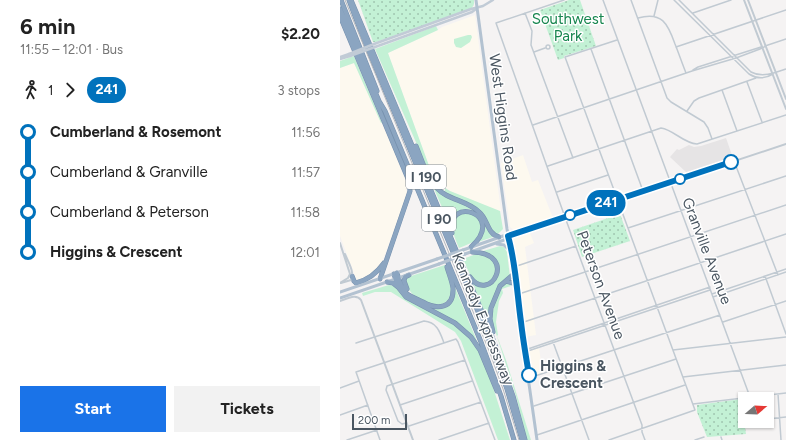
<!DOCTYPE html>
<meta charset="utf-8">
<style>
body{margin:0;font-family:Figtree,sans-serif;background:#f2f2f2;color:#222;height:100vh;display:flex;flex-direction:column;font-size:15px;white-space:nowrap}
*{box-sizing:border-box;margin:0}
p{font-size:13px;color:#767676}
.icon{flex:none;width:22px;height:22px;fill:none;stroke:currentColor;stroke-width:2;stroke-linecap:round;stroke-linejoin:round}
.map{position:relative;flex:1;overflow:hidden}
.details{display:flex;flex-direction:column;background:#fff;width:340px}
.details>*{flex:none}
.badge{padding:0 8px;border-radius:13px;font-size:14px;line-height:26px}
.needle{width:26px;rotate:71deg}
.tools{position:absolute;left:398px;top:392px;display:grid;gap:8px}
.tools a{display:grid;place-items:center;width:36px;height:36px;border-radius:0px;background:#fff;box-shadow:0 1px 3px #0004;font-size:20px}
.scale{position:absolute;left:12px;bottom:10px;width:55px;box-sizing:border-box;padding-left:4px;border:2px solid #4a5661;border-top:0;font-size:11px;line-height:14px;white-space:nowrap;color:#4a5661;-webkit-text-stroke:3px #fff;paint-order:stroke}
.map>.badge{position:absolute;translate:-50% -50%;box-shadow:0 0 0 2px #fff}
.legs{display:flex;align-items:center;gap:6px;height:44px;padding:0 20px;font-size:13px}
.legs p{margin-inline-start:auto}
.head{display:flex;align-items:center;justify-content:space-between;height:68px;padding:0 20px}
h1{font-size:22px;font-weight:700;line-height:30px}
.button{display:flex;gap:8px;margin-top:auto;padding:8px 20px}
.button a{flex:1;height:46px;border-radius:0px;background:#1a73e8;color:#fff;font-size:16px;font-weight:700;line-height:46px;text-align:center}
.button a+a{background:#f2f2f2;color:#222}
ul{padding:0 20px;list-style:none}
li{display:flex;align-items:center;gap:14px;height:40px;font-size:15px}
li i{display:grid;place-items:center;width:6px;height:100%;margin:0 5px;background:currentColor}
li i::after{content:'';width:10px;height:10px;margin:-5px;border:3px solid;border-radius:50%;background:#fff}
li p{margin-inline-start:auto}
li:first-child i{background:linear-gradient(#0000 50%,currentColor 0)}
li:last-child i{background:linear-gradient(currentColor 50%,#0000 0)}
main{display:flex;flex:1;min-height:0}
.map>svg:first-child{display:block}
</style>
<main>
<section class="details">
<div class="head"><div><h1>6 min</h1><p>11:55 – 12:01 · Bus</p></div><b>$2.20</b></div>
<div class="legs"><svg class="icon" aria-label="walk" viewBox="0 0 24 24"><circle cx="13" cy="4" r="2"/><path d="M13 8l-2 6 4 7M11 14l-3 7M7 12l3-4h3l4 4"/></svg>1<svg class="icon" aria-label="forward" viewBox="0 0 24 24"><path d="M9 5l7 7-7 7"/></svg><b class="badge" style="background:#0072bc;color:#fff">241</b><p>3 stops</p></div>
<ul>
<li><i style="color:#0072bc"></i><b>Cumberland &amp; Rosemont</b><p>11:56</p></li>
<li><i style="color:#0072bc"></i><span>Cumberland &amp; Granville</span><p>11:57</p></li>
<li><i style="color:#0072bc"></i><span>Cumberland &amp; Peterson</span><p>11:58</p></li>
<li><i style="color:#0072bc"></i><b>Higgins &amp; Crescent</b><p>12:01</p></li>
</ul>
<div class="button"><a>Start</a><a>Tickets</a></div>
</section>
<div class="map">
<svg width="446" height="440" viewBox="0 0 446 440">
<defs>
<pattern id="park-dots" width="8" height="8" patternUnits="userSpaceOnUse"><rect width="8" height="8" fill="#c3f1d5"/><path d="M2 2h.1M6 6h.1" fill="none" stroke="#a0c6b0" stroke-width="1.8" stroke-linecap="round"/></pattern>
</defs>
<rect width="100%" height="100%" fill="#f5f3f3"/>
<path fill="#fdf9ef" d="M135 15 141 61 161 211H158L110 191 92 174 48 53 98 30 102 27Z
M14 63 51 144 66 182 67 196 42 262 31 275 17 281 0 236V68Z
M183 155 192 182 198 180 213 218 174 230 170 227 161 163Z
M189 231 194 243 185 247 196 335 185 337 172 241 175 237Z
M199 348 203 374 191 378 187 352Z"/>
<path fill="#e6e4e5" d="M386 138 393 158 347 173 330 157 337 149 339 150 349 145 354 147 361 146Z"/>
<path fill="#c3f1d5" d="M96 26 98 30 48 53 92 174 104 187 102 190 105 191V188L110 191 160 211 163 229 158 234 154 233 140 210 108 195 101 190 93 181 35 49Z
M128 35H131L132 37 130 42 121 48 116 47 114 43V39Z
M14 56 42 123H41L14 63 0 68V61Z
M92 184C105 201 126 200 139 213 146 220 146 230 153 237L138 242C161 216 115 192 110 226Z
M123 212 134 214 142 224C140 241 134 242 119 248 113 234 107 221 123 212Z
M160 246 164 247 167 252 170 277 157 289 149 324 132 283C155 298 173 261 143 251Z
M136 254 148 256 156 265V274L149 282 141 284 131 277 123 259Z
M105 265C108 273 111 281 111 289 111 315 79 304 70 291 67 287 66 284 65 279L68 277Z
M166 282 170 283 171 286 162 289 163 293 159 301 156 322 158 335 157 336 166 360 191 440H187L176 396 152 321C153 307 156 292 166 282Z
M49 285 55 286 60 293 112 323 129 337 139 351 150 378 170 440H158L121 341 115 332 51 292H35L23 296 22 293Z
M114 285 139 346C124 324 110 319 88 306 108 314 110 301 114 285Z"/>
<path fill="url(#park-dots)" d="M18 0H134V4L132 8 36 42H33Z
M229 0H240L256 46 224 56V58L218 60 200 10Z
M280 214 290 241 242 257 233 230Z
M401 399 406 434 367 437 357 412V405Z"/>
<g fill="none" stroke-linecap="round" stroke-linejoin="round">
<g stroke="#7690ad" stroke-width="5">
<path id="motorway" d="M1 0 37 91
M9 0 24 40 142 321 167 389 182 440
M11 0 150 331 173 396 185 440
M0 9 39 101 45 111 141 342 161 396 174 440
M0 16 69 181 70 191 68 197 40 279
M76 146C83 163 89 186 106 195 117 201 130 203 139 212 148 219 147 234 159 237
M112 233C105 194 168 214 131 247
M57 273C59 280 61 288 66 293 71 297 77 299 83 302 97 310 114 309 113 288 112 281 109 274 107 267
M54 274 58 287 66 297 115 323 131 337 140 350 157 391
M12 276 14 281 16 283C28 280 37 273 44 263
M130 277C150 305 179 253 132 252
M166 281 173 283
M47 282 53 283 58 287
M67 289 64 281 65 277 69 275
M153 332 150 319 151 308 160 286 175 273"/>
</g>
<path stroke="#c1cad2" stroke-width="1.5" d="M224 0 156 23 226 220 302 425V432L305 440
M263 0 410 397
M291 0 327 98 331 102 364 122 368 128 372 139
M334 0 409 74C417 79 425 79 433 74
M339 0 411 72C422 78 435 73 446 69
M185 13 192 31 191 45 233 158
M353 13 391 0
M314 16 318 0
M298 18C322 11 328 24 335 44 339 54 342 63 346 73
M206 47a2 2 0 1 1 4 0a2 2 0 1 1-4 0Z
M425 46 446 39
M336 47 446 10
M251 49 303 191
M194 52 205 48
M353 70 358 67 421 47
M407 82 422 122
M382 90 397 131
M347 111 354 101 359 98 416 78
M193 125 352 71 396 58 420 49 426 46
M394 161 438 275
M208 166 321 128C334 130 343 143 357 144L446 115
M217 192 268 175
M288 228 446 176
M174 267 236 246
M425 276 446 334
M179 294 446 205
M372 294 446 269
M373 297 446 272
M383 322 446 301
M181 323 446 234
M213 342 249 440
M16 343 84 321C97 322 100 332 104 343
M185 350 370 287
M333 350 446 337
M185 352 370 290
M343 377 446 365
M189 378 380 315
M0 388 19 381
M438 394 441 440
M403 398 405 418
M353 404 446 393
M60 405 132 381
M194 406 336 359
M0 415 28 405
M427 419 446 417
M66 423 62 424 58 421 46 390 47 386 125 360
M69 426 141 402
M197 435 345 385
M381 437 382 440
M7 440 37 430
M40 440 16 372 116 339 118 342 155 440
M99 440 149 423
M269 440 355 410 225 57 277 40
M355 440 364 437"/>
<path stroke="#c1cad2" stroke-width="2" d="M404 0 446 109
M408 0 446 99
M168 236 446 144
M0 243 10 274 8 278 0 283
M1 283 11 280C15 272 8 262 5 254
M0 301C7 299 16 293 21 300L73 440"/>
<path stroke="#c1cbd6" stroke-width="2.5" d="M34 44 131 9 143 6 153 0
M35 47 132 12 136 9
M0 57 9 54
M0 59 10 56"/>
<path stroke="#b3c2d1" stroke-width="3" d="M136 0 167 229 179 299 180 321
M168 240 179 314
M157 244 164 245 167 248
M123 250 163 236H168
M125 254 164 240 168 236
M0 292 97 259
M0 298 99 264
M180 321 197 440"/>
<use href="#motorway" stroke="#8ba5c1" stroke-width="4"/>
<path stroke="#b5b8bd" stroke-width="1" d="M5 0 150 353 163 389 179 440"/>
<path stroke="#c1cbd6" stroke-width="2.5" d="M9 54 34 44
M10 56 35 47"/>
<path stroke="#b3c2d1" stroke-width="3" d="M97 259 123 250
M99 264 125 254"/>
</g>
<g fill="none" stroke-linecap="round" stroke-linejoin="round">
<g stroke="#fff" stroke-width="9">
<path id="line-1" d="M189 375C186 357 183 340 181 322 177 294 176 264 168 236L391 162"/>
</g>
<use href="#line-1" stroke="#0072bc" stroke-width="6"/>
</g>
<g fill="#fff" stroke="#0072bc" stroke-width="2">
<circle cx="391" cy="162" r="7"/>
<circle cx="340" cy="179" r="5"/>
<circle cx="230" cy="215" r="5"/>
<circle cx="189" cy="375" r="7"/>
</g>
<g text-anchor="middle" dominant-baseline="central" stroke-width="3" stroke-linejoin="round" paint-order="stroke">
<g fill="#fff" stroke="#808990" stroke-width="1">
<rect x="66" y="165" width="40" height="24" rx="3"/>
<rect x="82" y="207" width="34" height="24" rx="3"/>
</g>
<g font-size="14" font-weight="bold" fill="#4a5661">
<text x="86" y="177">I 190</text>
<text x="99" y="219">I 90</text>
</g>
<g font-size="15" fill="#17864f" stroke="#fff">
<text x="228" y="19">Southwest<tspan x="228" dy="17">Park</tspan></text>
</g>
<g font-size="15" fill="#4a5661" stroke="#fff">
<text transform="translate(163 117) rotate(82)">West Higgins Road</text>
<text transform="translate(367 251) rotate(69)">Granville Avenue</text>
<text transform="translate(261 285) rotate(70)">Peterson Avenue</text>
<text transform="translate(143 319) rotate(68)">Kennedy Expressway</text>
</g>
<g font-size="15" font-weight="bold" fill="#4a5661" stroke="#fff" text-anchor="start">
<text x="200" y="366">Higgins &amp;<tspan x="200" dy="17">Crescent</tspan></text>
</g>
</g>
</svg>
<div class="tools">
<a><svg class="needle" viewBox="-14 -14 28 28"><path d="M0-13l5 13h-10z" fill="#e53935"/><path d="M0 13l5-13h-10z" fill="#767676"/></svg></a>
</div>
<div class="scale">200 m</div>
<b class="badge" style="left:266px;top:203px;background:#0072bc;color:#fff">241</b>
</div>
</main>
